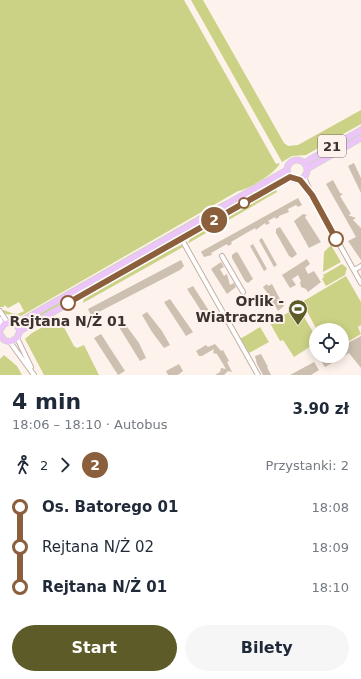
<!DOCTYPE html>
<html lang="pl">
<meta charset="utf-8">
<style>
body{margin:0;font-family:"DejaVu Sans",sans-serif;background:#f6f6f7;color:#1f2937;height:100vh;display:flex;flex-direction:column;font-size:15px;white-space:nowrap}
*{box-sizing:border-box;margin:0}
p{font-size:13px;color:#747a83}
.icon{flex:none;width:22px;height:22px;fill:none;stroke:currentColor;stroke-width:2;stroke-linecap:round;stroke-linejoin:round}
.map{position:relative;height:375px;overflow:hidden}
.side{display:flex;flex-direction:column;background:#fff;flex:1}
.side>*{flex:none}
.badge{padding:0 8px;border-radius:13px;font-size:14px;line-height:26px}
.fabs{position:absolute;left:309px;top:323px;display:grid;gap:8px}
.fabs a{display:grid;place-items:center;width:40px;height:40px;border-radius:50%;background:#fff;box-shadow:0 2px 10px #0003;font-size:20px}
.map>.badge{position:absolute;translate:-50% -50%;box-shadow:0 0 0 2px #fff}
.legs{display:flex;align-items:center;gap:6px;height:44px;padding:0 12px;font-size:13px}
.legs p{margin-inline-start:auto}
.headline{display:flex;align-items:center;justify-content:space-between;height:68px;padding:0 12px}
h1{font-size:22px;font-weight:600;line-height:30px}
.action{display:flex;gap:8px;margin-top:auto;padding:8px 12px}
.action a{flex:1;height:46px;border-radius:24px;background:#5d5b28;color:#fff;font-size:16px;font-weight:600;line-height:46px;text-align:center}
.action a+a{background:#f6f6f7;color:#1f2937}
ul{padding:0 12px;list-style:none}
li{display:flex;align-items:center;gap:14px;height:40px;font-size:15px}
li i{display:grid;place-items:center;width:6px;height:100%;margin:0 5px;background:currentColor}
li i::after{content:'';width:10px;height:10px;margin:-5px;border:3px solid;border-radius:50%;background:#fff}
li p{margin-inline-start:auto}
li:first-child i{background:linear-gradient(#0000 50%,currentColor 0)}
li:last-child i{background:linear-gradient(currentColor 50%,#0000 0)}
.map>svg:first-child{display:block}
</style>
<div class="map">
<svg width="361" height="375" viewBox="0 0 361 375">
<rect width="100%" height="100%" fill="#fef2ec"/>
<path fill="#ccd285" d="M0 0H184L276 164 280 163C276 173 249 189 238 191L21 316 17 317 3 313 1 311 3 310C12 312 14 317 24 311L19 302 8 308 4 305V307H0Z
M191 0H203L284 143 288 146 298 145 361 110V124L306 155 292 156 282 162Z
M271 183 273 184 35 319 34 317Z
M275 188 277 192 187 244 190 239Z
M223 202 224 203 31 313V312Z
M181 245 183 247 83 303 84 298 89 293 137 266Z
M331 245 341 262 323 272 324 252Z
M342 264 347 268 345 275 326 286 322 279 324 277 323 275Z
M346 276 361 302V325L358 327 361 334 342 345V330H317L302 302Z
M298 307 316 337V343L294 357 283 340 280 341 270 323Z
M59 318 74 346 77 348 84 345 99 375H44L25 339 32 333Z
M260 327 269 342 249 353 240 339Z
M4 355 17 366 22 375H0V359Z"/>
<path fill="#cdc0b1" d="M354 163 361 178V193L348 166Z
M333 180 340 193 343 194 340 196 351 214 348 215 356 218 353 220 361 228V260L348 241 356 237 326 184Z
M298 198 302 205 298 207 296 205 288 209 289 212 279 216V217L276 219 275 217 268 221 270 223 266 225 265 223 256 230 255 228 231 242 232 244 228 246 227 244 211 253 212 255 204 257 201 252 202 251Z
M303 214 307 215 305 217 321 242 309 248 294 221Z
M280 227 297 254 292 258 289 256 276 233V229Z
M262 238 277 265 274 267 259 240Z
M253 244 267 269 264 271 250 246Z
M236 252 238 253 253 279 248 283 245 281 232 258V255Z
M307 259 310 264 305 268 308 274 314 271 321 282 308 292 306 289 301 287 300 282 301 281 298 275 292 279 296 285 290 288 282 275Z
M181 260 184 266 180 270 91 316 88 309Z
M221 262 224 267 220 269 224 276 227 274 230 285 234 283 236 287 227 294 211 269Z
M267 284 268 286 272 284 281 301 284 306 278 311 274 304 268 307 262 297 268 294 263 287Z
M193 286 215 320 209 323 187 289Z
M170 299 193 332 186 336 164 302Z
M147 312 162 331 170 345 164 348 152 332 142 315Z
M125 324 139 343 146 358 140 361 119 327Z
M101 334 125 371 118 375 94 338Z
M361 336V368L349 353 325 367 320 359 325 356H342V346Z
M215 344 221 351 223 350 229 361 227 362 232 372 228 371 224 375H215L220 372 221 368 226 369 217 354 213 353 214 349 202 356H199L196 351 206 345 208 347Z
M261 354 268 367H267L271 375H263L257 364 255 356Z
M314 362 319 370 311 375H290Z
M179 364 183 371 178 375H168L166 371Z"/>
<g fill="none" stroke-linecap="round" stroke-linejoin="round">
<g stroke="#c3b0a6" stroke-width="6">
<path id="minor" d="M304 177 311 193
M300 180 312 195 361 283
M181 238 258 375
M222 256 243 292
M354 270 361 266
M0 311 7 322
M0 319 2 325
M17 338 31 367
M10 342 34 375"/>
</g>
<g stroke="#d4d2d1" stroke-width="7">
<path id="major" d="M287 170a10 10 0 1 1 20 0a10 10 0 1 1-20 0Z
M304 163 361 130
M307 169 361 138
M16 324 287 170
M0 330 4 324C12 320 17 324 20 331L17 338 10 342 4 340 0 334
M20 331 290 177"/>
</g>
<use href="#minor" stroke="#fff" stroke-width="4"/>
<use href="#major" stroke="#eec5fb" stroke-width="5"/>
</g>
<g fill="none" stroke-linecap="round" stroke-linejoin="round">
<g stroke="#fff" stroke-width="9">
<path id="line-1" d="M68 303 290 177 300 180 312 195 336 239"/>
</g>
<use href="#line-1" stroke="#8b5e3c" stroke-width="6"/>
</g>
<defs>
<g id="stadium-pin" transform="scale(1)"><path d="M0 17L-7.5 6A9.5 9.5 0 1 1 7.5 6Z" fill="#5d5b28" stroke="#fef2ec"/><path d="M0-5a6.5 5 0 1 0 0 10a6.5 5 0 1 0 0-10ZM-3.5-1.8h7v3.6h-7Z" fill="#fff"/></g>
</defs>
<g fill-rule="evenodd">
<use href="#stadium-pin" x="298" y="309"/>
</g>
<g fill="#fff" stroke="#8b5e3c" stroke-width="2">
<circle cx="244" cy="203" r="5"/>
<circle cx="336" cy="239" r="7"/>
<circle cx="68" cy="303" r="7"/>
</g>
<g text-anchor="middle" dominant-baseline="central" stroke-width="4" stroke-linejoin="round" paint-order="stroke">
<rect fill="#fef2ec" stroke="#756c68" stroke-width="1" x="318" y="135" width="28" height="22" rx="3"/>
<g font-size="13" font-weight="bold" fill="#3a332f">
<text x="332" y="146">21</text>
</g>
<g font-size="14" font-weight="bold" fill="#3a332f" stroke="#fef2ec" text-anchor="end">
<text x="284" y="301">Orlik -<tspan x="284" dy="16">Wiatraczna</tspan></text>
</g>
<g font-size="14" font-weight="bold" fill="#3a332f" stroke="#fef2ec">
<text x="68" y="321">Rejtana N/Ż 01</text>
</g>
</g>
</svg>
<div class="fabs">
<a><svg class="icon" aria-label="locate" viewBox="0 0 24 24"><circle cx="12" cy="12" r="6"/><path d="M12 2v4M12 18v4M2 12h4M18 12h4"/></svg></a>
</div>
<b class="badge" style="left:214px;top:220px;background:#8b5e3c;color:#fff">2</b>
</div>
<section class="side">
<div class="headline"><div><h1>4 min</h1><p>18:06 – 18:10 · Autobus</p></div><b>3.90 zł</b></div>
<div class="legs"><svg class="icon" aria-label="walk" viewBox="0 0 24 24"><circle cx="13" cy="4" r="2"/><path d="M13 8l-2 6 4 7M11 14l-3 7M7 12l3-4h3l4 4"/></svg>2<svg class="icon" aria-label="forward" viewBox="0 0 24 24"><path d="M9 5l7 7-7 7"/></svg><b class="badge" style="background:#8b5e3c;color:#fff">2</b><p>Przystanki: 2</p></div>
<ul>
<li><i style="color:#8b5e3c"></i><b>Os. Batorego 01</b><p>18:08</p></li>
<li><i style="color:#8b5e3c"></i><span>Rejtana N/Ż 02</span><p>18:09</p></li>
<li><i style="color:#8b5e3c"></i><b>Rejtana N/Ż 01</b><p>18:10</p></li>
</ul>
<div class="action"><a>Start</a><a>Bilety</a></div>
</section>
